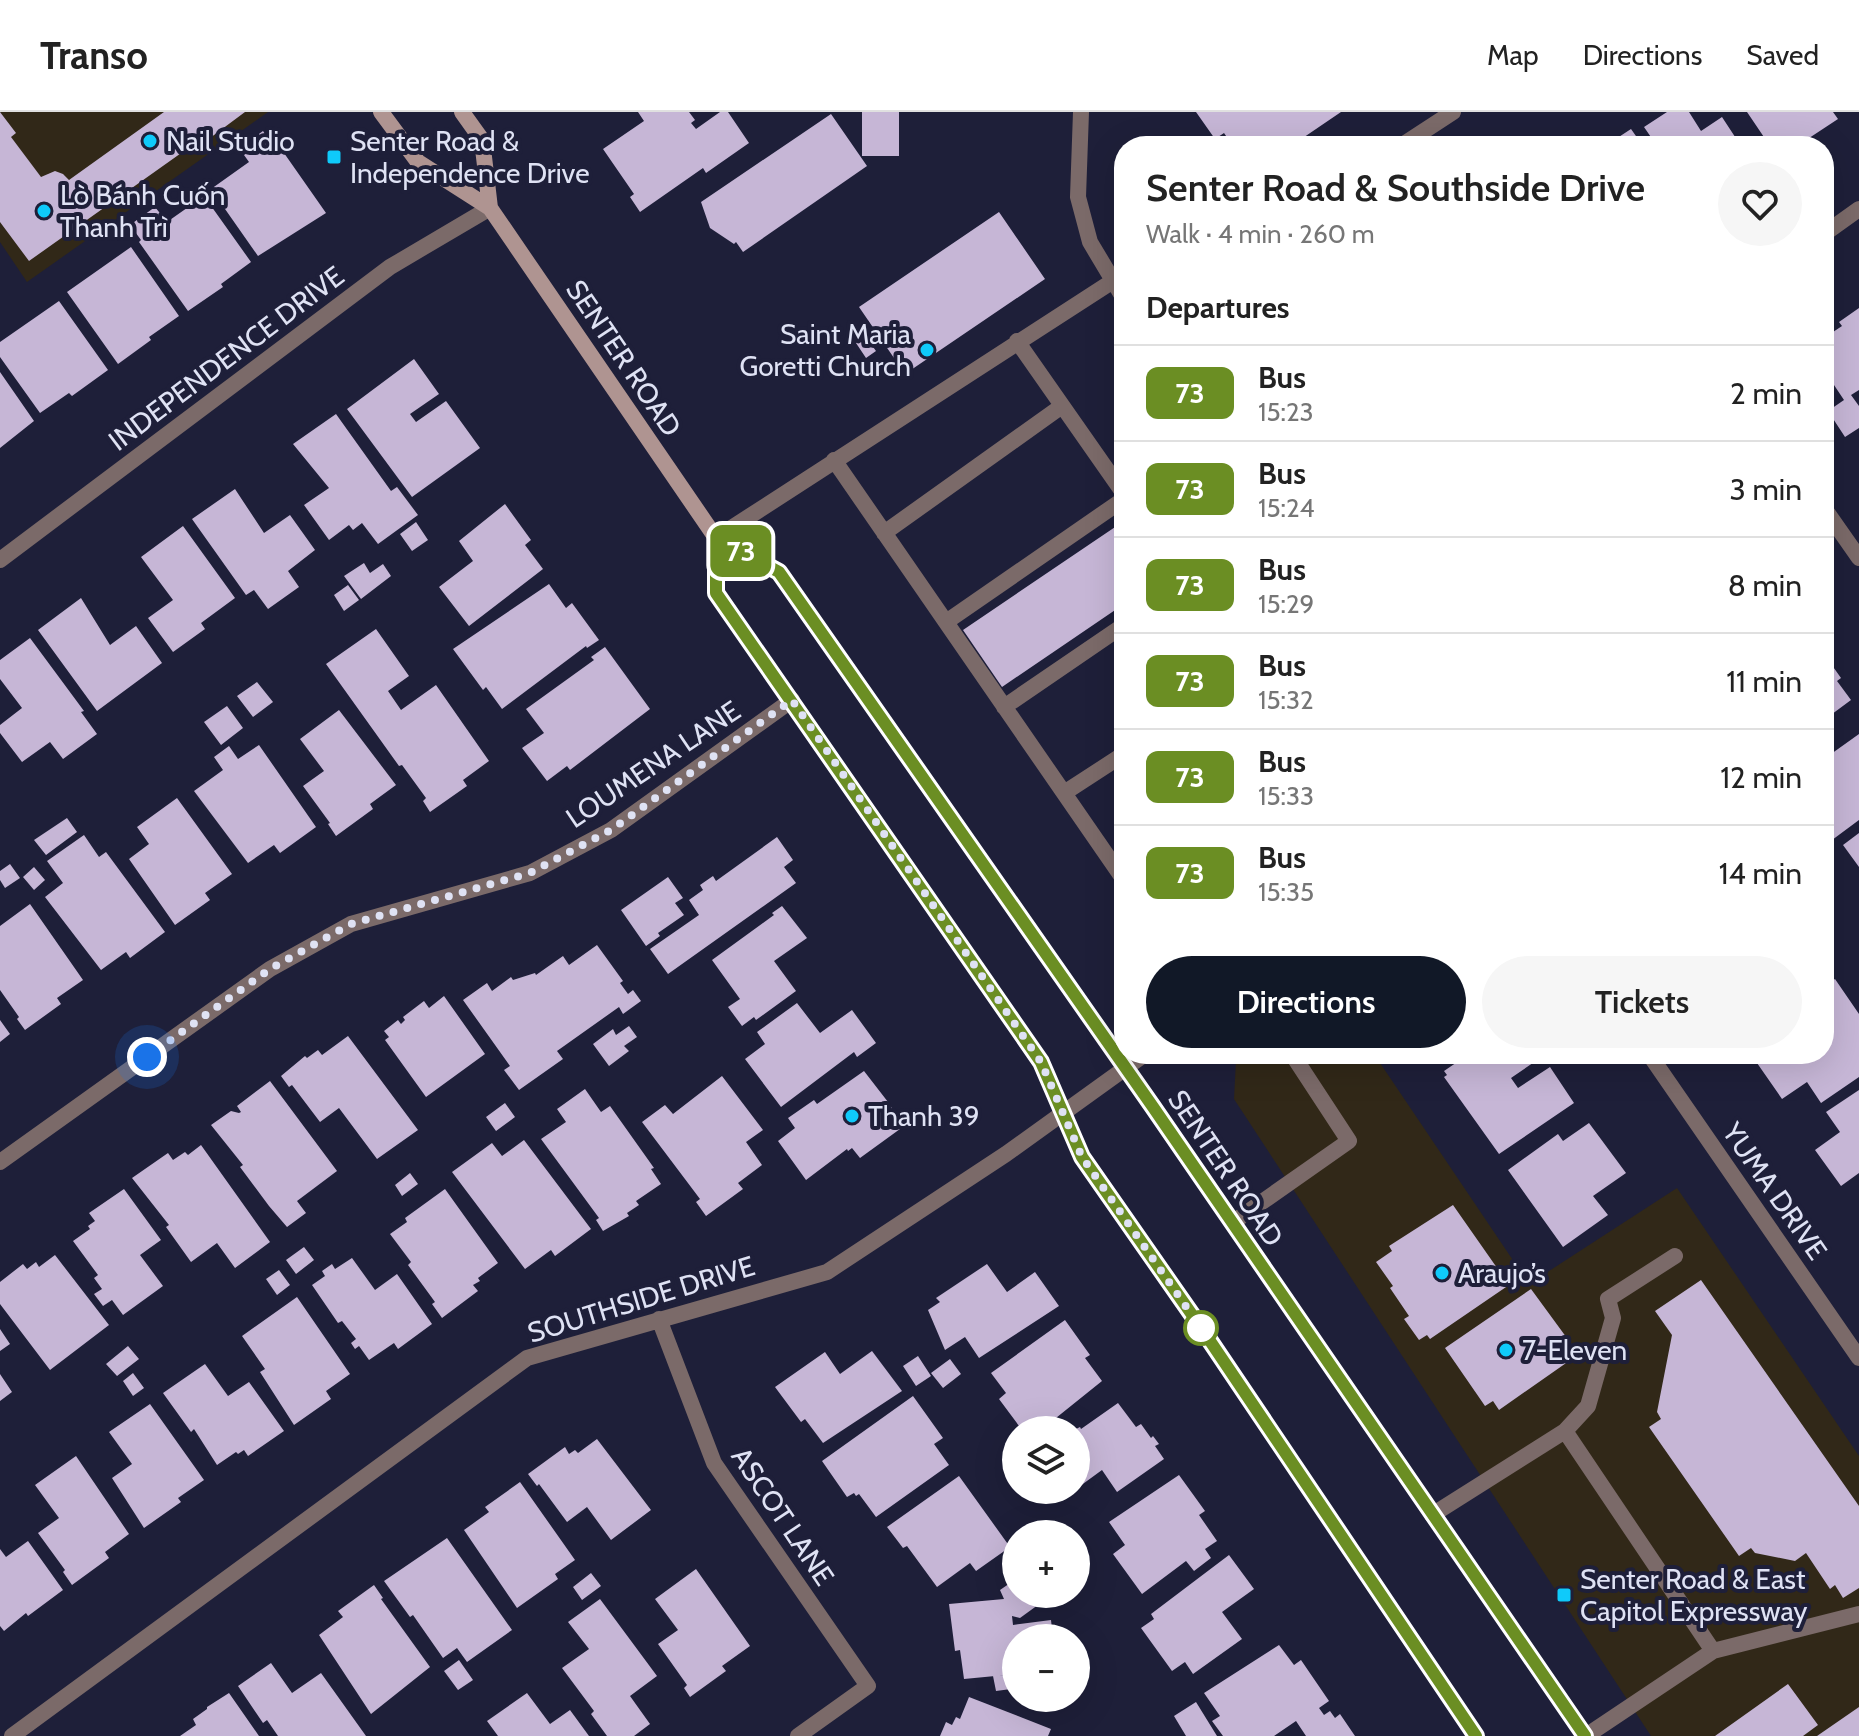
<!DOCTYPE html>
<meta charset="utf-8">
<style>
body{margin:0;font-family:Cabin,sans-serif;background:#f6f6f6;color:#222;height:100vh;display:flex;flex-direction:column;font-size:30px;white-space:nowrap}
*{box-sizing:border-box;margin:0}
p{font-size:26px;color:#767676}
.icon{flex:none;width:44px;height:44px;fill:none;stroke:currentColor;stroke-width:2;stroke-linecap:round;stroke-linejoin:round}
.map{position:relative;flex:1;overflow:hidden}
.details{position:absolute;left:1114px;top:24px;width:720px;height:928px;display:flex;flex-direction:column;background:#fff;border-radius:32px;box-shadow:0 8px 32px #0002}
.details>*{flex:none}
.badge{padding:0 16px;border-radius:12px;font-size:28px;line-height:52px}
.buttons{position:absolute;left:1002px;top:1304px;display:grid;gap:16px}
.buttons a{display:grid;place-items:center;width:88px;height:88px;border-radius:50%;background:#fff;box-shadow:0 8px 32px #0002;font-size:40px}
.you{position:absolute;width:40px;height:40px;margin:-20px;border:6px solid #fff;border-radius:50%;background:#1a73e8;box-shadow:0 0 0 12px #1a73e833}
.map>.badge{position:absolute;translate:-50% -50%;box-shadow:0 0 0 4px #fff}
h2{padding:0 32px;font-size:30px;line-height:72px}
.round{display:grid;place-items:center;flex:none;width:84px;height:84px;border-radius:42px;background:#f6f6f6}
.head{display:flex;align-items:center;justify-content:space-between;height:136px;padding:0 32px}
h1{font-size:38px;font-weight:600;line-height:60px}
.button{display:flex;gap:16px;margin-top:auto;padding:16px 32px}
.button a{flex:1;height:92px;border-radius:48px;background:#111827;color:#fff;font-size:32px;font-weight:600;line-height:92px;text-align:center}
.button a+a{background:#f6f6f6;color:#222}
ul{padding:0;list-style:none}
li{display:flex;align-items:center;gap:24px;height:96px;padding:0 32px;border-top:2px solid #e0e0e0}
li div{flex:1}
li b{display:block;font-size:30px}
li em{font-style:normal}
li .badge{min-width:88px;font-weight:700;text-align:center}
header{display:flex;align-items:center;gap:48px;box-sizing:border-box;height:112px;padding:0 40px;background:#fff;border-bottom:2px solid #e0e0e0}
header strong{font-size:38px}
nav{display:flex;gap:44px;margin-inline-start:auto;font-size:28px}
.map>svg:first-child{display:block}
</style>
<header>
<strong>Transo</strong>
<nav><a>Map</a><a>Directions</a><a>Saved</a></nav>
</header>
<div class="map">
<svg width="1859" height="1624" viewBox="0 0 1859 1624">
<rect width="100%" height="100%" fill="#1e1f39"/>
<path fill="#312818" d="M0 0H268L27 170 0 130Z
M1245 942H1374L1529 1172 1677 1076 1859 1344V1624H1651L1234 987 1236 948Z"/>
<path fill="#c6b6d6" d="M0 0 16 21 11 25 41 65 55 59 63 62 69 68 164 0H245L210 26 208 22 29 149 0 110Z
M638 0H689L695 8 691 11 696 17 720 0H728L749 31 706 61 703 56 640 100 630 85 634 82 603 37 644 9Z
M862 0H899V44H862Z
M1196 0H1341L1291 34H1272L1271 32 1268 34H1233L1224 21 1215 27Z
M1667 0H1689L1701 19 1722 5 1741 34H1657L1644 15Z
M1747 0H1833L1838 7 1797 34H1770Z
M831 2 867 54 743 140 736 130 734 132 710 116 701 90Z
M1631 17 1643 34H1605Z
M263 19 273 34 277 31 326 101 258 144 211 77 249 50 239 36Z
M204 84 251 150 221 172 223 175 188 199 139 130 141 128 130 113 155 95 167 110Z
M999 100 1045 167 905 262 859 195Z
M117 109 125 121 116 128 107 116Z
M131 135 179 204 149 225 151 228 118 252 67 180Z
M59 189 108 258 72 284 69 281 40 301 0 245V230Z
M1859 196V278L1851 283 1859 294V316L1845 325 1828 299 1844 288 1824 258V226L1842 214 1839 210Z
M865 224 876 239 866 246 856 231Z
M414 247 439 282 410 302 416 310 446 289 480 336 412 385 347 297Z
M0 260 34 309 0 336Z
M336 302 391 379 397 375 418 403 378 432 362 411 353 418 349 413 329 428 304 393 329 376 293 332Z
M235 377 264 421 290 403 315 438 288 459 299 475 268 497 254 478 246 483 192 407Z
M505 392 531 428 525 433 543 457 469 514 439 475 473 449 459 429Z
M1124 409V492L1002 575 963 518Z
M416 410 428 428 412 439 400 422Z
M183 414 235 486 201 511 205 517 173 540 148 506 173 488 141 445Z
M364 451 370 461 383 452 391 464 361 487 344 464Z
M549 472 566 496 572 491 599 528 587 536 586 534 502 597 486 575 483 578 453 537Z
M348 473 359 488 344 499 334 483Z
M81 486 110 533 136 514 162 551 97 599 38 518Z
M376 517 409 564 388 579 401 598 436 573 489 649 463 668 467 674 430 700 423 689 426 686 402 653 399 654 326 552Z
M30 526 84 599 81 600 97 622 63 647 50 630 22 650 0 621V613L22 596 0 567V548Z
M605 535 650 597 570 658 567 654 547 669 522 636 544 621 526 597 594 548 591 545Z
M1824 542 1841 566 1837 569 1851 588 1824 608Z
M257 570 273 590 253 605 237 584Z
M227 594 243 616 221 633 204 610Z
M339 598 396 673 370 692 373 697 336 724 328 712 330 711 303 674 324 659 300 627Z
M1859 622V708L1828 731 1831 735 1824 740V647Z
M259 633 316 715 280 741 274 733 248 751 194 679 223 658 214 645 229 634 238 647Z
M177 686 232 762 205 781 210 788 175 813 129 747 149 732 137 715Z
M67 706 77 720 46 743 34 728Z
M1859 721V755L1843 733Z
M84 723 99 745 106 740 165 820 130 846 126 840 101 858 45 785 63 771 47 749Z
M777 725 793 748 784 755 796 771 668 862 650 837 699 803 689 788 703 778 700 773 713 764 716 769Z
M10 752 20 766 5 776 0 768V759Z
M34 755 45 768 34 778 23 765Z
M668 765 683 786 675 791 684 803 658 821 660 824 646 834 621 798Z
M30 792 83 868 57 886 61 892 25 918 17 907 19 905 0 878V814Z
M782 794 807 826 774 849 796 879 756 908 754 905 742 914 728 895 740 887 712 848 774 803 772 801Z
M597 833 623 869 620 871 628 882 633 878 641 889 623 902 619 895 557 939 563 947 519 978 504 958 510 954 463 888 487 871 492 879 511 865 513 868 535 861 536 863 563 844 569 853Z
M1835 867 1859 902V965L1821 991 1807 970 1782 987 1757 951 1771 942H1824V874Z
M444 884 485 942 426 985 385 928 389 925 384 919 398 908 401 912 405 908 403 905 424 889 429 896Z
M797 891 820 921 852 898 876 931 857 945 854 940 781 995 745 947 765 932 757 920Z
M0 908 10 922 0 930Z
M629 914 637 925 624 934 629 939 609 954 593 932 613 917 616 923Z
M348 924 418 1018 377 1047 339 996 320 1010 292 973 289 975 281 964 305 944 307 946 318 938 322 943Z
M1469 942H1546L1511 966 1518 976 1550 955 1574 991 1499 1042 1444 965 1447 963 1444 959Z
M864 959 888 990 897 1005 894 1007 900 1017 860 1046 852 1036 848 1039 847 1037 806 1068 778 1029 795 1016 788 1006 814 988 817 992Z
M722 964 763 1018 746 1030 762 1053 738 1071 743 1077 706 1104 696 1090 700 1087 642 1010 665 993 673 1002Z
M270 969 337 1059 297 1089 306 1101 287 1115 269 1094 240 1055 243 1053 211 1013 231 999 239 1001 241 1000 237 994Z
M585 977 601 1000 610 994 654 1056 651 1057 661 1072 636 1089 639 1093 627 1101 629 1104 603 1119 596 1108 599 1106 541 1027 566 1010 557 997Z
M1859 978V1061L1841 1074 1815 1038 1840 1020 1826 1000Z
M505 991 515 1005 496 1019 486 1005Z
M1589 1011 1626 1061 1593 1084 1608 1103 1563 1135 1508 1058 1558 1022 1563 1029Z
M524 1028 591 1117 555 1144 551 1138 525 1157 452 1060 492 1031 502 1044Z
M201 1033 270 1130 235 1156 217 1131 191 1150 166 1115 169 1113 132 1066 168 1041 173 1048 185 1040 188 1043Z
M410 1061 418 1072 402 1084 395 1073Z
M124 1077 161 1128 140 1143 163 1174 123 1203 112 1188 103 1194 94 1182 102 1177 94 1166 98 1163 73 1129 90 1117 88 1114 95 1109 89 1101Z
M445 1077 498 1151 478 1166 480 1169 473 1173 478 1179 442 1206 432 1192 435 1190 408 1153 411 1150 390 1122 407 1110 405 1106Z
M1453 1093 1509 1173 1430 1227 1427 1223 1419 1228 1404 1207 1409 1204 1390 1176 1393 1174 1376 1150 1392 1139 1389 1134Z
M304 1135 314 1148 296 1162 286 1148Z
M55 1143 109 1213 50 1258 0 1192V1170L23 1152 27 1157 36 1150 39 1155Z
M352 1146 375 1178 397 1162 432 1212 398 1237 394 1231 369 1248 359 1234 355 1237 351 1231 356 1227 342 1209 338 1211 312 1173 325 1164 322 1159 332 1152 335 1157Z
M987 1152 1007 1180 1035 1160 1059 1194 979 1246 965 1225 945 1238 928 1198 940 1190 936 1186Z
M279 1158 290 1173 277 1183 266 1167Z
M1701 1168 1859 1394V1476L1843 1486 1835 1473 1830 1477 1806 1441 1795 1449 1755 1441 1751 1436 1739 1444 1649 1315 1661 1307 1657 1300 1672 1223 1655 1199Z
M1531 1177 1572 1233 1563 1240 1569 1249 1499 1298 1493 1289 1485 1294 1445 1236Z
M297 1185 350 1262 326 1279 331 1287 294 1313 260 1260 265 1257 242 1224Z
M1065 1208 1090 1243 1085 1246 1102 1269 1041 1318H1022L999 1287 1006 1281 991 1261Z
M0 1217 10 1232 0 1239Z
M128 1234 139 1247 117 1264 106 1252Z
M872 1239 902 1279 823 1331 805 1307 801 1310 775 1275 825 1240 840 1262Z
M918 1244 931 1264 916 1274 903 1254Z
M950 1247 961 1262 943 1276 931 1261Z
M205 1252 228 1284 249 1270 284 1319 248 1344 244 1338 238 1342 236 1340 217 1353 194 1317 191 1320 163 1281Z
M133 1261 144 1276 133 1284 123 1269Z
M0 1262 12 1280 0 1289Z
M913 1284 943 1326 934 1332 949 1353 876 1405 859 1382 856 1384 854 1381 847 1385 822 1349Z
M1118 1291 1136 1315 1141 1312 1151 1326 1153 1324 1159 1332 1155 1334 1164 1347 1117 1380 1102 1358 1076 1377V1317L1080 1315 1081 1317Z
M150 1292 204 1368 178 1386 181 1390 144 1416 112 1366 132 1352 109 1320Z
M597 1327 651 1398 611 1428 587 1395 567 1410 539 1372 537 1374 528 1362 565 1335 569 1342 575 1338 578 1341Z
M76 1344 129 1422 105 1440 109 1446 72 1473 63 1460 65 1458 38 1421 59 1406 35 1373Z
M1179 1363 1205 1399 1199 1403 1217 1429 1205 1437 1211 1446 1194 1459 1186 1449 1142 1482 1113 1442 1125 1433 1109 1410Z
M959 1364 1010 1435 976 1459 970 1451 937 1475 907 1434 903 1436 887 1415Z
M520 1370 575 1448 555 1462 558 1467 517 1496 464 1418 489 1400 485 1395Z
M447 1426 512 1518 467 1550 457 1536 443 1546 413 1503 410 1505 384 1469Z
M28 1429 63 1478 28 1504 26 1501 4 1519 0 1514V1437L6 1445Z
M1229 1443 1254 1477 1222 1500 1242 1527 1193 1562 1185 1550 1172 1559 1141 1516 1154 1507 1151 1502Z
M696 1457 750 1534 722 1554 726 1559 690 1585 684 1576 687 1573 658 1532 678 1518 655 1487Z
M591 1461 601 1474 582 1488 573 1475Z
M1016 1467V1482H1053L1020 1506 1012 1504 1013 1513 1051 1508 1053 1526H1016V1562L964 1567 960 1538 955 1539 949 1492 1004 1487 1000 1478Z
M374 1473 383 1486 381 1487 430 1555 371 1602 319 1523 343 1505 338 1499Z
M600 1487 657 1564 630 1584 650 1612 634 1624H607L591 1602 594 1599 562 1556 589 1537 568 1510Z
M1279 1533 1294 1553 1301 1548 1329 1589 1319 1596 1324 1603 1330 1599 1335 1606 1340 1602 1355 1624H1306L1296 1609 1274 1624H1223L1212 1609 1220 1604 1204 1581Z
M459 1548 473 1568 458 1578 444 1559Z
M271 1551 292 1581 321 1561 366 1624H278L267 1608 263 1611 238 1574Z
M1010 1563 1011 1577 996 1579 993 1564Z
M1788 1572 1818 1613 1803 1624H1715Z
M229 1581 259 1624H180L196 1613 193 1607 207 1597V1595Z
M527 1581 550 1612 570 1598 589 1624H498L487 1609Z
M969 1585 1051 1617 1048 1624H940L946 1610 952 1613 956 1605 960 1607Z
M1196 1590 1217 1624H1186L1174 1604Z
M1859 1595V1624H1817Z"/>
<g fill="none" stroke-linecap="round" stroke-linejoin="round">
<path stroke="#7b6a69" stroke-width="16" d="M1081 0 1078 85 1090 130 1124 187
M1401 34 1453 0
M1017 229 1124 382
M834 348 1124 768
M884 421 1062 294
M716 426 1113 169
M946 510 1124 387
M1004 595 1124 513
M1064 681 1124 642
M1232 1111 1349 1029 1292 942
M1565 1319 1588 1294 1613 1206 1608 1187 1675 1144
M1432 1403 1565 1319 1713 1539 1586 1624
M1713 1539 1859 1502"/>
<path stroke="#7b6a69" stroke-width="16" d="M1824 122 1859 97
M1824 396 1859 446
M0 448 390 155 490 96
M1649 942 1859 1246
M0 1050 270 857 351 812 530 761 611 718 792 588
M659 1207 714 1351 868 1574 798 1624
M12 1624 527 1246 827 1160 1006 1042 1145 942"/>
<path stroke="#af9491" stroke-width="16" d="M381 0 418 50 490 96 716 426 779 460 1153 995 1585 1624
M462 0 482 28 490 96
M716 426V481L1041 950 1082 1045 1202 1217 1476 1624"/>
</g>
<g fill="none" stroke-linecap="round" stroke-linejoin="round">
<g stroke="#fff" stroke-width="18">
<path id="line" d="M1476 1624 1202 1217 1082 1045 1041 950 716 481V426L779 460 1153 995 1585 1624"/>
</g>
<use href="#line" stroke="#6b8e23" stroke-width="12"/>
<path stroke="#dfe2f4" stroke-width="8" stroke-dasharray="0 14.4" d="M147 945 270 857 351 812 530 761 611 718 792 588 1041 950 1082 1045 1201 1216"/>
</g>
<g fill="#0fcafa" stroke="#1e1f39" stroke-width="3">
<circle cx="150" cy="29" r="8"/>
<rect x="326" y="37" width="16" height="16" rx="4"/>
<circle cx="44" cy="99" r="8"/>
<circle cx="927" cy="238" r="8"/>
<circle cx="852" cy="1004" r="8"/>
<circle cx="1442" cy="1161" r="8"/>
<circle cx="1506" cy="1238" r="8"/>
<rect x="1556" y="1475" width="16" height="16" rx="4"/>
</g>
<circle fill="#fff" stroke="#6b8e23" stroke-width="4" cx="1201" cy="1216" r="16"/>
<g text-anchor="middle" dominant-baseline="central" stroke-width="8" stroke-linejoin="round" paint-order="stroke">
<g font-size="28" fill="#dfe2f4" stroke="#1e1f39" text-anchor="start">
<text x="166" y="29">Nail Studio</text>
<text x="350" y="29">Senter Road &amp;<tspan x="350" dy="32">Independence Drive</tspan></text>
<text x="60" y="83">Lò Bánh Cuốn<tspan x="60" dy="32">Thanh Trì</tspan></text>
<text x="911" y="222" text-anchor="end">Saint Maria<tspan x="911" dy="32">Goretti Church</tspan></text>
<text x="868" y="1004">Thanh 39</text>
<text x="1458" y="1161">Araujo’s</text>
<text x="1522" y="1238">7-Eleven</text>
<text x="1580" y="1467">Senter Road &amp; East<tspan x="1580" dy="32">Capitol Expressway</tspan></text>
</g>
<g font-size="28" fill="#dfe2f4" stroke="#1e1f39">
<text transform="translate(226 246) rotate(-37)">INDEPENDENCE DRIVE</text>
<text transform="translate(624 246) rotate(56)">SENTER ROAD</text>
<text transform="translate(653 652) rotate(-34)">LOUMENA LANE</text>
<text transform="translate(1226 1056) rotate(56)">SENTER ROAD</text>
<text transform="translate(1775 1079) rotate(55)">YUMA DRIVE</text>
<text transform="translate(641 1187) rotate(-17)">SOUTHSIDE DRIVE</text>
<text transform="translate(783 1404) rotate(56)">ASCOT LANE</text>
</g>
</g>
</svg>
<div class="buttons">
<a><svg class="icon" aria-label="layers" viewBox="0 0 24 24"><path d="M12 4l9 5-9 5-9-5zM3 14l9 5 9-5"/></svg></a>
<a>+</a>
<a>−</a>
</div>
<div class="you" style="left:147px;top:945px"></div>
<b class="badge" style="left:741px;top:439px;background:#6b8e23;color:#fff">73</b>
<section class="details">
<div class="head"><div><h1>Senter Road &amp; Southside Drive</h1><p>Walk · 4 min · 260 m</p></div><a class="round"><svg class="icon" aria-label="heart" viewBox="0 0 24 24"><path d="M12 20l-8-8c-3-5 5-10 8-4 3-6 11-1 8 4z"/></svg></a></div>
<h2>Departures</h2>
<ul>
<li><span class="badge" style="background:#6b8e23;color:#fff">73</span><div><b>Bus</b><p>15:23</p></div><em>2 min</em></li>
<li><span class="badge" style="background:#6b8e23;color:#fff">73</span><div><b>Bus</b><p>15:24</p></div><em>3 min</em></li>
<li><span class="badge" style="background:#6b8e23;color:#fff">73</span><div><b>Bus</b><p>15:29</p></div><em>8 min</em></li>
<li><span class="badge" style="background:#6b8e23;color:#fff">73</span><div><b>Bus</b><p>15:32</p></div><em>11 min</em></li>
<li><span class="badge" style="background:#6b8e23;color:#fff">73</span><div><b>Bus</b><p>15:33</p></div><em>12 min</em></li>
<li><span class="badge" style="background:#6b8e23;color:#fff">73</span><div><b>Bus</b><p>15:35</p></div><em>14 min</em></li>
</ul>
<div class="button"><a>Directions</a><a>Tickets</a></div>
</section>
</div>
